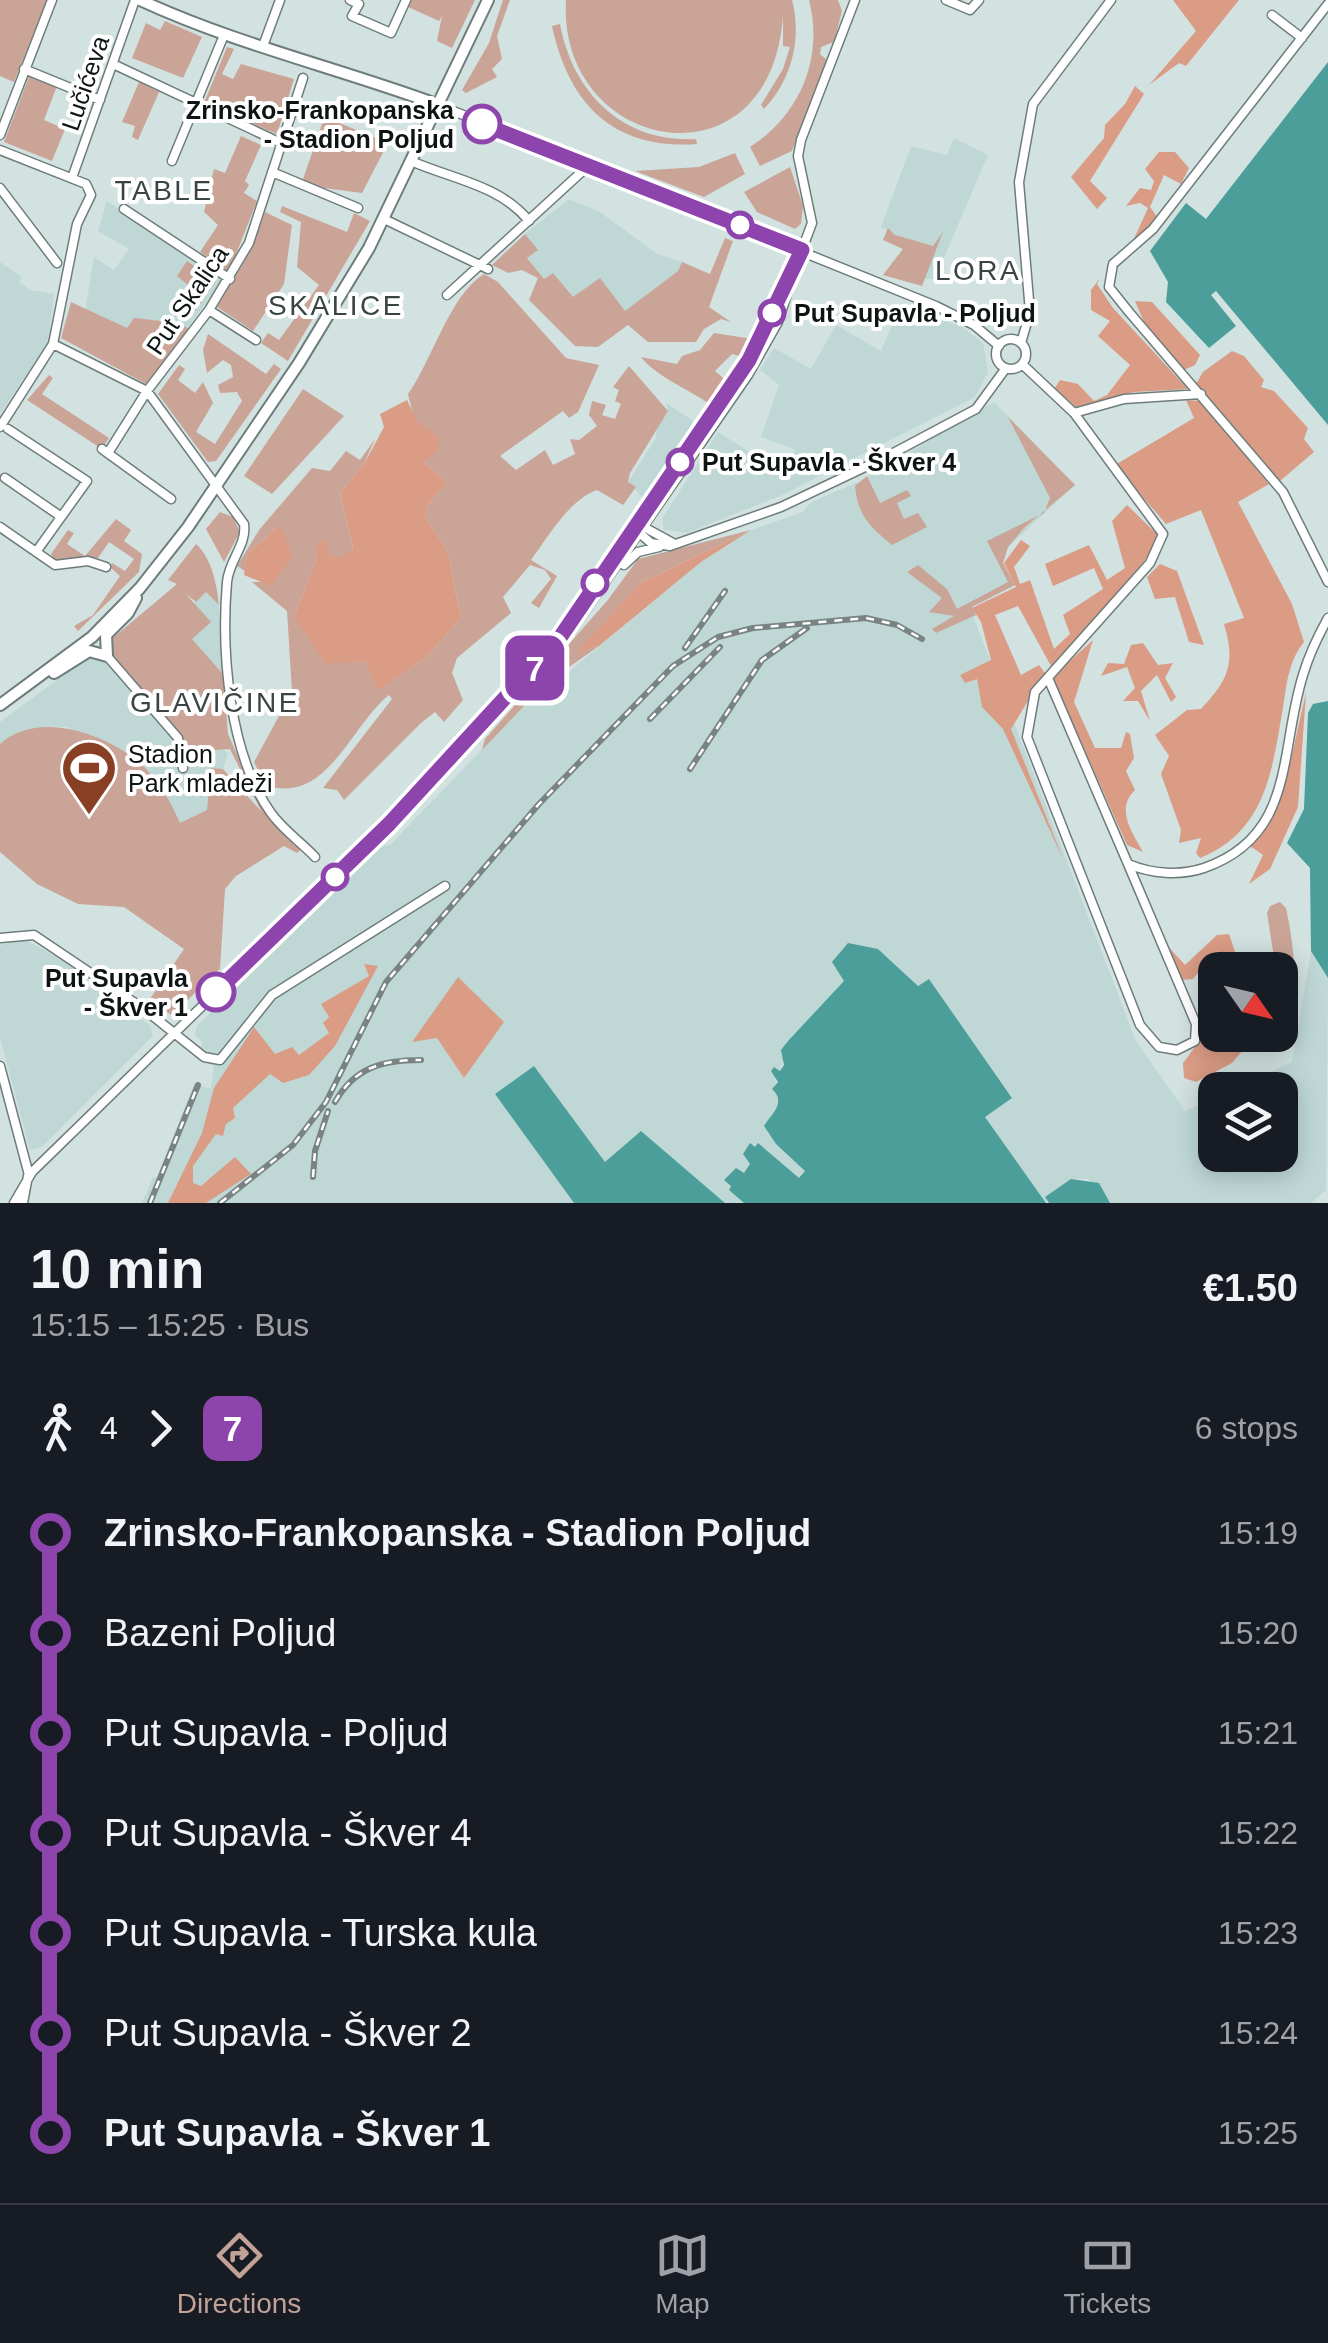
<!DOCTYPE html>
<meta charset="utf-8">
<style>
body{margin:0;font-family:Arial,sans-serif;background:#242831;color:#f1f3f6;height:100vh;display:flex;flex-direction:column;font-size:38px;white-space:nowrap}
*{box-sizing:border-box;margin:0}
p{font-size:32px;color:#9ea1a6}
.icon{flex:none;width:55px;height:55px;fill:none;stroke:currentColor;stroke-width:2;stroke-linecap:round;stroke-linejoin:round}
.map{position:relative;height:1203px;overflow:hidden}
.details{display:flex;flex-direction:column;background:#171b24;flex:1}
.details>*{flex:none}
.badge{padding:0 20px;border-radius:15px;font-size:35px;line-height:65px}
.needle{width:65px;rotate:124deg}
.buttons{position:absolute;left:1198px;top:952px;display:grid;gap:20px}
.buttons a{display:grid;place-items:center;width:100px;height:100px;border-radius:20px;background:#171b24;box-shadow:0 5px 25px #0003;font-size:50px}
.map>.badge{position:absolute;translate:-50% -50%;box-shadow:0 0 0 5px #fff}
.legs{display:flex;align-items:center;gap:15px;height:110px;padding:0 30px;font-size:32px}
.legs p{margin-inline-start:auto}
.summary{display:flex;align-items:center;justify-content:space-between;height:170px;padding:0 30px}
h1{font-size:55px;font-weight:600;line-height:75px}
ul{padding:0 30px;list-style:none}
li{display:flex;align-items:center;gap:35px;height:100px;font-size:38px}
li i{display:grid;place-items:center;width:15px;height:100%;margin:0 12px;background:currentColor}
li i::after{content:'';width:25px;height:25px;margin:-12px;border:8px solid;border-radius:50%;background:#171b24}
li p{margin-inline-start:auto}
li:first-child i{background:linear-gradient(#0000 50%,currentColor 0)}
li:last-child i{background:linear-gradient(currentColor 50%,#0000 0)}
.tab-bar{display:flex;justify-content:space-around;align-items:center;height:140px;border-top:2px solid #363941;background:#171b24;font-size:28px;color:#9ea1a6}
.tab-bar a{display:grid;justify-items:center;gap:5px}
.tab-bar .active{color:#c2a297}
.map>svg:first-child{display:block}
</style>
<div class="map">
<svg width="1328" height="1203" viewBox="0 0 1328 1203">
<rect width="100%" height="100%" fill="#d2e2e1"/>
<path fill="#bfd8d6" d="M954 138 988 155 935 279H926L891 264 903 249 883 240 887 230 881 227 911 146 947 155Z
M569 199 600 212 657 254 682 262 678 271 625 312 573 298 553 274 544 279 527 257 537 249 525 234Z
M107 201 223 281 156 368 84 317 94 257 114 270 129 249 98 231Z
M0 262 22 277 19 282 30 290 54 294 48 342 0 414Z
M901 305 962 327 983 343 988 372 975 397 782 495 687 533 663 529V517L718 432 779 470 796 450 761 437 779 385 760 370 774 348 811 369 836 325 881 351Z
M994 402 1075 485 1008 547 1003 563 1015 585 970 608 1136 1041 1185 1111 1215 1098V1155H1280V1090H1231L1292 1062 1311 951 1328 978 1326 1190 1311 1203H1110L1088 1179H1071L1046 1197V1203L985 1117 1012 1097 929 979 918 986 878 949 838 968 845 981 789 1042 780 1071 774 1067 778 1104 767 1132 806 1171 799 1179 759 1144 743 1154 750 1164 744 1174 737 1171 732 1177 729 1190 744 1203H725L641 1131 605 1162 534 1066 495 1094 574 1203H142L153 1177 157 1178 194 1084 211 1089 214 1066 193 1054 203 1043 195 1035 197 1026 382 846 390 845 545 684 565 675 701 562 751 530 803 512 811 502 858 482Z
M666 403 698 424 645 500 628 482 656 438 657 426 668 411Z
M206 592 219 605 223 674 192 639 210 622 194 604Z
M108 642V650L187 741 202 751 222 748 228 754 223 769 211 768 207 811 180 824 165 793 141 765 96 740 66 727H49L20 731 0 744V722Z
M24 939 87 974 92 987 134 1013 150 1026 153 1036 42 1147 30 1150 0 1038V945Z"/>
<path fill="#caa497" d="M0 0H47L14 82 0 76Z
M411 0H475L452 48 437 41 442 16 439 21 408 7Z
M503 0H510L497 36 502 59 492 69 497 77 466 93 462 90 489 43Z
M566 0H792C802 38 792 80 764 109L761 105 783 69 790 47 783 46V16C770 195 557 152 566 0Z
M809 0H838L842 11 834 42 821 47 820 54 827 60 792 151 760 166 750 147C800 115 824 58 809 0Z
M165 21 202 37 183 78 132 58 146 23 160 30Z
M560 24C573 94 624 143 696 139L697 144C614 150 569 105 552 26Z
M227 47 234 49 222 74 233 79 241 64 294 79 277 134 204 103Z
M30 74 57 86 44 120 65 129 52 161 4 142Z
M139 82 159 92 138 140 132 137 135 126 122 122Z
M332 120 388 143 362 193 301 185 322 124Z
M241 136 261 145 245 181 249 185 244 193 257 201 229 272 200 252 218 225 204 212 214 169 225 173Z
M735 153 745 174 704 197 635 171 699 167Z
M790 167 803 206 801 224 795 229 757 212 744 192Z
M282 206 347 232 354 213 370 221 288 361 261 343 268 333 279 340 319 285 297 267 301 222 280 212Z
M265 212 292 225 284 284 253 331 217 307 253 247Z
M888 228 895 235 933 246 943 232 922 286 883 275 903 249 883 240Z
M525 234 538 250 527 258 544 279 553 273 573 297 600 278 625 311 678 271 682 262 710 274 725 238 733 241 709 307 731 322 721 319 704 329 696 342H648L628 325 598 347 575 346 529 300 538 278 522 270 508 273 492 265Z
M187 261 216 281 190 318 173 307 188 285 177 276Z
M484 274 498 282 566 358 599 365 578 412 569 418 563 411 500 456 516 470 545 450 553 465 575 454 570 439 579 440 597 426 589 415 592 401 606 405 602 415 615 419 621 404 615 401 619 390 613 387 629 366 668 411 630 473 628 482 636 487 623 505 597 490C569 500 548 537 531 560L557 576 539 608 531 603 551 579 545 570 530 565 503 597 511 613 457 658 452 673 463 700 444 722 435 712 421 723 344 800 337 790 323 788 392 699 389 695C350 726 327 806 265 785L254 762 292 692 287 611 252 582H262L276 528 247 555 245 571 237 566 259 530 312 468 330 471 346 451 360 460 375 439 364 464 340 493 353 548 342 557 317 558 294 617 365 661 379 690 428 656 462 617C454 596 454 573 448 555 433 515 407 524 447 483L424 462 408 394C433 359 449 296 484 274Z
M71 302 127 328 134 318 180 323 190 330 148 385 61 338Z
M714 333 753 339 743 357 732 354 715 371 728 382 711 405C690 390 654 375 641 357L677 364 682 356 700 350Z
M208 334 266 374 274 364 281 369 216 461 208 462 158 394 179 365 185 369 178 380 195 393 203 382 213 403 196 432 215 444 242 401 237 392 220 393 218 385 233 377 231 365 223 360 207 373 203 350Z
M49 375 53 378 42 394 109 438 102 449 27 400Z
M303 389 344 416 272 494 244 476Z
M1008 417 1075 485 1024 528 1008 547 1003 563 1015 585 972 607 976 615 936 633 932 629 954 616 929 612 942 598 907 572 918 565 947 589 957 609 1008 582 987 541 1044 513 1050 498Z
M867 476 880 503 907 490 911 496 897 503 904 519 918 513 927 527 892 545C869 526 858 516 855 486Z
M220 512 233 517 240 532 224 562 206 529Z
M116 519 131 530 124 541 142 554 139 572 78 631 74 626 93 615 120 576 110 567 112 563 125 571 134 559 109 542 98 558 56 561 51 554 68 530 74 533 67 544 85 556Z
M751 530 640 583 579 652 599 646 545 684 482 750 485 739 607 601 638 559Z
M196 544C211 557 217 584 219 605L206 592 196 602 186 594 211 622 192 639 223 674 228 734 255 795 303 847 297 853 284 846 236 876 225 889 220 969 172 1015 148 1002 184 949 124 907 78 904 37 884 0 852V744C38 709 108 734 142 765 159 781 171 802 180 823L207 810 211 768 223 769 261 811 230 749 202 751 189 746 108 650V642L177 584 168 580Z
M1280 902 1286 908C1293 939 1309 1038 1268 1048L1265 1035H1280V970H1276L1267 913 1270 906Z"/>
<path fill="#da9c85" d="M1173 0H1239L1186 66 1179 63 1149 85 1196 31Z
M1135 86 1144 94 1090 181 1107 198 1097 209 1071 177 1104 138 1105 125 1125 104Z
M1159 152H1175L1189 168 1181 184 1164 175 1150 207 1158 218 1132 243 1148 208 1140 203 1126 206 1140 188 1151 190 1154 181 1145 169Z
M1100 278 1097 284 1113 308 1188 389 1134 392 1078 409 1055 388 1060 380 1078 384 1094 401 1107 395 1130 365 1098 336 1110 321 1091 310V290Z
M1135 301 1152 302 1200 355 1195 365 1184 370 1144 322Z
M1232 351 1244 356 1264 380 1261 387 1274 391 1308 428 1304 439 1314 452 1280 481 1196 384 1203 372Z
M407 400 417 421 439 437 438 450 424 462 447 483C407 524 433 515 448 555 454 573 454 596 462 617L428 656 378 691 365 661 326 664 294 617 317 558 316 546 324 538 331 556 341 557 353 548 340 493 364 464 384 427 380 414Z
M1186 400 1199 401 1269 484 1238 502 1292 604 1304 642C1290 659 1287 680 1284 701 1273 765 1268 831 1200 858L1196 853 1201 838 1179 843 1181 830 1161 774 1169 756 1155 735 1187 710 1201 709C1228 680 1236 664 1224 624L1244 618 1201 510 1166 524 1115 465 1194 418Z
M1127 505 1159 536 1145 560 1062 658 1051 666 1018 606 995 615 1021 675 1039 665 1045 673 1011 729 1064 861 1003 729 982 707 977 679 965 683 960 675 991 660 981 622 972 608 1016 587 1004 563 1021 540 1030 546 1014 567 1020 584 1030 580 1054 649 1070 634 1063 615 1103 589 1094 568 1053 586 1045 564 1089 545 1107 580 1125 568 1112 521Z
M276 528 282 529 293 556 271 586 244 575 247 555Z
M751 530 701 562 599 646 576 653 640 583Z
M1160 564 1177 571 1204 645 1189 642 1175 597 1155 599 1147 577Z
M1093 640 1074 702 1095 748H1121L1126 732 1130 734 1134 758 1126 771 1135 790C1115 809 1132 832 1143 852L1127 845 1052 677Z
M1143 643 1158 665 1173 663 1165 678 1176 697 1171 702 1157 675 1141 691 1150 721 1138 701H1123L1135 688 1127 667 1101 676 1108 663 1124 664 1131 645Z
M1306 693 1298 807 1270 869 1249 884 1263 855 1250 846C1288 803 1292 748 1306 693Z
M1229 934 1241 970H1219L1224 958 1216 951 1193 979 1182 980 1166 944 1185 965 1217 935Z
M364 964 378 966 335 1046 309 1075 283 1083 270 1074 233 1108 235 1118 226 1124 223 1136 216 1134 193 1166V1183L201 1186 235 1157 251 1174 206 1203H168L202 1133 214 1088 254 1027 275 1054 292 1047 299 1055 329 1033 323 1023 329 1017 321 1004 369 976Z
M458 977 504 1022 464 1078 437 1038 412 1042Z
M1215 1014V1035H1240L1244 1049 1232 1063 1196 1082 1184 1078 1183 1063 1204 1035 1202 1016Z"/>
<path fill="#4b9e99" d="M1328 62V425L1216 291 1211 295 1236 326 1209 348 1166 302 1168 282 1150 251 1186 203 1206 219Z
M1328 701V978L1311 951 1310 868 1287 843 1304 809 1308 713 1313 704Z
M848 943 878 949 918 986 929 979 1012 1098 985 1117 1046 1203H744L729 1190 731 1186 724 1180 736 1168 744 1173 750 1164 743 1154 750 1143 755 1147 758 1143 799 1178 805 1171 776 1144 764 1126C771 1114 787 1103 772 1089L778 1082 771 1071 774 1067 780 1071 784 1065 781 1050 788 1041 844 981 832 962Z
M534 1066 605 1162 641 1131 725 1203H574L495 1094Z
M1071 1179 1099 1183 1110 1203H1049L1045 1197Z"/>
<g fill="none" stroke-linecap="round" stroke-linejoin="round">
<g stroke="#6e7d7c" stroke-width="11">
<path id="street" d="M350 0 359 4 352 16 391 33 406 0
M946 0 970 10 979 0
M1328 4 1153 229 1113 264 1109 287 1129 312 1283 492 1328 582
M1272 15 1302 38
M263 46 280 0
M113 64 281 143
M24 69 100 100
M436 104 936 306 974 325 999 346
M0 135 52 0
M0 150 86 184 91 195 77 224 53 344 0 427
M172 161 224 35
M411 161C452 179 500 185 529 221
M272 172 358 208
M72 178 135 0
M0 188 57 263
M124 209 230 279
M384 219 488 269
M447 295 587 167
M209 310 256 340
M996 354a15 15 0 1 1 30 0a15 15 0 1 1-30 0Z
M1021 343 1030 312 1019 182 1033 104 1111 0
M53 344 147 391 244 524C247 545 229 560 227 582 221 653 229 754 271 813 283 830 301 842 315 857
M1022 364 1074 413 1163 534 1150 563 1035 692 1027 737 1140 1025 1159 1047 1177 1050 1195 1041 1196 1024 1128 864
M1074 413 1124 399 1201 394
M8 429 87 481 36 552
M102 449 171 499
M108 453 147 391 209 310 249 243 303 78
M5 478 60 516
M642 526 673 543
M0 527 55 565 88 561 106 567
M637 531 651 543 670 546 781 507 882 459 976 409 1006 368
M624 565 638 552 659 547
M561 636 749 360 796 266 812 223 798 156 801 140 855 0
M107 656 178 738 183 768
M1048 678 1128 864C1152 874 1180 876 1204 868 1296 836 1279 751 1303 675 1309 655 1318 636 1328 618
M0 938 34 935 144 1009 204 1057 220 1060 272 995 445 886
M0 1066 29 1175
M14 1203 32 1172 389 824 571 631 748 375 778 322 796 266
M23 1203 28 1176"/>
</g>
<g stroke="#6e7d7c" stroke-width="14">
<path id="secondary" d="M140 0C235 44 338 68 436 104
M107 656 106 635 128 613 136 598
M54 673 89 651 107 656
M0 705 92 637 140 588 188 527 299 363 369 248 488 0"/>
</g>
<use href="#street" stroke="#fff" stroke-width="8"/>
<use href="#secondary" stroke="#fff" stroke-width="10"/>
<g stroke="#788382" stroke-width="6">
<path id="rail" d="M685 648 725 591
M650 719 720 647
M690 769 762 660 807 628
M335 1102C355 1067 383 1060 421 1060
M313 1177 315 1151 328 1111
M150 1203 198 1085
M220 1203 293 1145 326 1102 386 982 539 804 673 666 718 637 753 628 866 618 897 625 922 639"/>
</g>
<use href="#rail" stroke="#fff" stroke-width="2.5" stroke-dasharray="8" stroke-linecap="butt"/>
</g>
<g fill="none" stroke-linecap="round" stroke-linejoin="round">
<g stroke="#fff" stroke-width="22">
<path id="line-1" d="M216 992 389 824 559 639 749 360 802 250 482 124"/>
</g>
<use href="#line-1" stroke="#8e44ad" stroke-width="15"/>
</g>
<defs>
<g id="stadium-pin" transform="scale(2.875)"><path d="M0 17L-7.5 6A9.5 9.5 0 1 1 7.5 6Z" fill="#883f23" stroke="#fff"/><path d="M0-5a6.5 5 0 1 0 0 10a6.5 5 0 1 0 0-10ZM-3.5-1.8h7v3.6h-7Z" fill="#fff"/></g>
</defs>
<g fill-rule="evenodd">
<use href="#stadium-pin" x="89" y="768"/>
</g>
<g fill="#fff" stroke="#8e44ad" stroke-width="5">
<circle cx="482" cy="124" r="18"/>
<circle cx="740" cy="225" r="12"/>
<circle cx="772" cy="313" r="12"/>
<circle cx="680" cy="462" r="12"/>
<circle cx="595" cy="583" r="12"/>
<circle cx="335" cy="877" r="12"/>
<circle cx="216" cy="992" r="18"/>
</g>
<g text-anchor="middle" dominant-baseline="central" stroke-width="8" stroke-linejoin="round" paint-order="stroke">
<g font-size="25" fill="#0e1413" stroke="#fff">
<text transform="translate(85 83) rotate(-71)">Lučićeva</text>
<text transform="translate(187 300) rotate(-56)">Put Skalica</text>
</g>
<g font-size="25" font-weight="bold" fill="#0e1413" stroke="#fff" text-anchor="end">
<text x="454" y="110">Zrinsko-Frankopanska<tspan x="454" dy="29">- Stadion Poljud</tspan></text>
<text x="794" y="313" text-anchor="start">Put Supavla - Poljud</text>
<text x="702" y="462" text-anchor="start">Put Supavla - Škver 4</text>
<text x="188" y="978">Put Supavla<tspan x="188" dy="29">- Škver 1</tspan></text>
</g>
<g font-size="25" fill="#0e1413" stroke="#fff" text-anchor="start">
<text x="128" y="754">Stadion<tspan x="128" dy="29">Park mladeži</tspan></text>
</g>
<g font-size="28" letter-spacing="2.5" fill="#384544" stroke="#fff">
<text x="164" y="190">TABLE</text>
<text x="978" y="270">LORA</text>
<text x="336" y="305">SKALICE</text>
<text x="215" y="702">GLAVIČINE</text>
</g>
</g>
</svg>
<div class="buttons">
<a><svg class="needle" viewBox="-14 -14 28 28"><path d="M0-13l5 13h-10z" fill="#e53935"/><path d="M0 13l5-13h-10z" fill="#9ea1a6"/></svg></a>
<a><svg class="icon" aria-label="layers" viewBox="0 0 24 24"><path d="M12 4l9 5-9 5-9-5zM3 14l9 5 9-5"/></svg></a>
</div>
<b class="badge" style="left:535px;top:668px;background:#8e44ad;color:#fff">7</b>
</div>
<section class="details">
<div class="summary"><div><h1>10 min</h1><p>15:15 – 15:25 · Bus</p></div><b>€1.50</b></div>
<div class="legs"><svg class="icon" aria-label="walk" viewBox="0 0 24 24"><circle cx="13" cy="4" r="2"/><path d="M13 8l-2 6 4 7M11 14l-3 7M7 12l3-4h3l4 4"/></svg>4<svg class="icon" aria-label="forward" viewBox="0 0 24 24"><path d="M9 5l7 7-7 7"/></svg><b class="badge" style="background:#8e44ad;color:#fff">7</b><p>6 stops</p></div>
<ul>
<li><i style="color:#8e44ad"></i><b>Zrinsko-Frankopanska - Stadion Poljud</b><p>15:19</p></li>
<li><i style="color:#8e44ad"></i><span>Bazeni Poljud</span><p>15:20</p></li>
<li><i style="color:#8e44ad"></i><span>Put Supavla - Poljud</span><p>15:21</p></li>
<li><i style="color:#8e44ad"></i><span>Put Supavla - Škver 4</span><p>15:22</p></li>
<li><i style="color:#8e44ad"></i><span>Put Supavla - Turska kula</span><p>15:23</p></li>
<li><i style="color:#8e44ad"></i><span>Put Supavla - Škver 2</span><p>15:24</p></li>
<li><i style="color:#8e44ad"></i><b>Put Supavla - Škver 1</b><p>15:25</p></li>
</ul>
</section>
<nav class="tab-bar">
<a class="active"><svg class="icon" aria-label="directions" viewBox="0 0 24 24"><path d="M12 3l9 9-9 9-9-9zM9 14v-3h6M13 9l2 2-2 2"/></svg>Directions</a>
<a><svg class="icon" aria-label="map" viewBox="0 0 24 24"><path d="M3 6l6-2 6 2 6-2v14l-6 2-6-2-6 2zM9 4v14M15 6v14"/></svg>Map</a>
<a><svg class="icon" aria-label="tickets" viewBox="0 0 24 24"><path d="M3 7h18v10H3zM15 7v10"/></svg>Tickets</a>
</nav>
